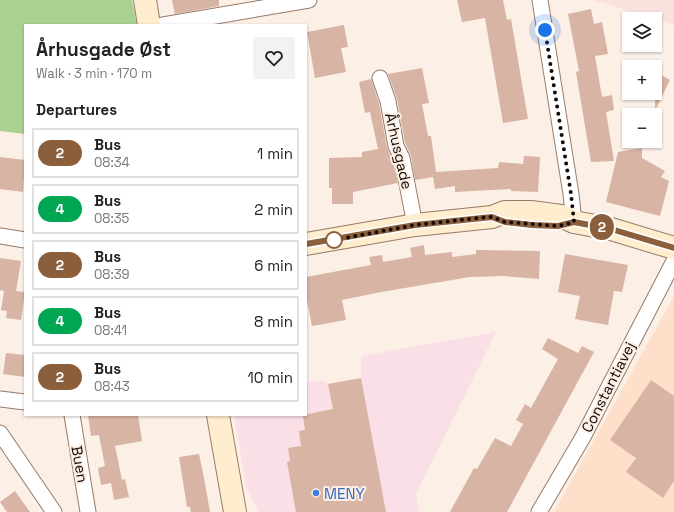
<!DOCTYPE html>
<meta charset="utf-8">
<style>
body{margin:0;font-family:"Space Grotesk",sans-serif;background:#f2f2f2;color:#222;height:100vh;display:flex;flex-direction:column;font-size:15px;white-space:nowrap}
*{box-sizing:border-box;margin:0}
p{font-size:13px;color:#767676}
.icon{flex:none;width:22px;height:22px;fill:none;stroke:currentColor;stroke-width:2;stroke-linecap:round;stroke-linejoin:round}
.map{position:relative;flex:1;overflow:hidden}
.sheet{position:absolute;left:24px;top:24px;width:283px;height:392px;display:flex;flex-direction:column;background:#fff;border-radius:0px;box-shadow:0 1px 3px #0004}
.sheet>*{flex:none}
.badge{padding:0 8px;border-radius:13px;font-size:14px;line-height:26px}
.buttons{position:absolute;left:622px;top:12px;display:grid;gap:8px}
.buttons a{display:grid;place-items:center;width:40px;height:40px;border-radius:0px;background:#fff;box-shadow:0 1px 3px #0004;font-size:20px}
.you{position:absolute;width:20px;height:20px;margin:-10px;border:3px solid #fff;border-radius:50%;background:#1a73e8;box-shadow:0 0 0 6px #1a73e833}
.map>.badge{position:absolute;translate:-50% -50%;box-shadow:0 0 0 2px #fff}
h2{padding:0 12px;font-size:15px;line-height:36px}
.round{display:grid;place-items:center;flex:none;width:42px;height:42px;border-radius:0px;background:#f2f2f2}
.summary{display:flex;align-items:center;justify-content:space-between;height:68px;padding:0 12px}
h1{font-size:19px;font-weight:700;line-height:30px}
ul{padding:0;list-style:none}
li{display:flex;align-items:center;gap:12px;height:50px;margin:0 8px 6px;padding:0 4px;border:2px solid #e0e0e0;border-radius:0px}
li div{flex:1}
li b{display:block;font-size:15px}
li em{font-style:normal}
li .badge{min-width:44px;font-weight:700;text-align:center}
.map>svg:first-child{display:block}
</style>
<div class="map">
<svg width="674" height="512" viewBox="0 0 674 512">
<rect width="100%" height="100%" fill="#fcefe6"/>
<path fill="#fae0e6" d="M496 332 416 494 419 512H258L246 486 234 415H306V382L322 380 328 384 361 378V356Z"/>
<path fill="#fedfc9" d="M674 296V512H554Z"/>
<path fill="#fbe1dd" d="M594 0H674V25L655 19Z"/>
<path fill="#aad190" d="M0 0H132L137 25H25V134L0 131Z"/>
<path fill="#d7b4a4" d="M172 0H219V6L175 14Z
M457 0H503L507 20 511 19 528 119 503 123 485 18 462 22Z
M591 9 594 24 602 22 608 54 595 56 602 97 612 95 614 110 606 112 614 161 591 162 576 72 579 71 568 14Z
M344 25 348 47 341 48 346 72 315 78 307 32Z
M422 68 429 103 422 104 428 136H431L436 172 498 168 499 162 523 164 524 156 540 157 538 192 511 191V189L455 192V186L435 189 433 177 415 180 411 156 405 143 397 99 388 74Z
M655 72 670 80 655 111Z
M371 79 379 103 387 148 393 161 398 183 353 192V204H332V188H329V158L362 157V152L378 149 370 112 365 113 359 82Z
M642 148V158L665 171 661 177 669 181 660 216 606 202 618 152Z
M0 157 25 160 23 192 0 189Z
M424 245 425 255 452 252V257L476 254V250L540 251 539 279 503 276 470 277 381 292 342 300 346 320 312 326 306 295V277L371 265 369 257 382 255 383 262 412 257 410 248Z
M565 254 628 265 622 292 614 291 608 325 575 319 580 296 558 292Z
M0 258 21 261 16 291 25 292 21 320 6 318 7 311 1 310 4 291 0 290Z
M548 338 578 353 582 346 594 352 507 512H450L474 468 477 469 495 438 511 446 523 424 516 420 525 404 531 408 558 359 542 349Z
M6 353 25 355V377L3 374Z
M361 378 386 512H296L287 462 290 461 288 448 301 446 299 431 305 430 303 415 333 409 328 384Z
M651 380 674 396V481L663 498 626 472 636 458 610 440Z
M88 415H138L142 441 115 446 122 480 125 479 129 497 114 500 111 483 101 485 98 468 105 466 99 435 91 436Z
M199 454 204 478 210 512H191L190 507H187L179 457Z
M15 491 30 512H7L0 502Z"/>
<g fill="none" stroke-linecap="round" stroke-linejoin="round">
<g stroke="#987b67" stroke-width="17">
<path id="street" d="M540 0 571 194 574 222
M163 25 309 0
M380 78 388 101 396 146 402 158 415 225
M0 236 25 240
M0 399 25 402
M72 415 88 512
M0 433 54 512
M539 512 583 437 674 261"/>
</g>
<g stroke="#987b67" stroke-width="24">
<path id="secondary" d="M145 0 149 25
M306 244 415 225 492 217 505 212H531L561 216 574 222 611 229 674 248
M218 415 235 512"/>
</g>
<use href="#street" stroke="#fff" stroke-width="15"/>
<use href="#secondary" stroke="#feedcf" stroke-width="22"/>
</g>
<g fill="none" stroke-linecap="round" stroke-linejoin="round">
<g stroke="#fff" stroke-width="9">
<path id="line" d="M306 244 415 225 492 217 505 222 532 225 558 226 574 222 611 229 674 248"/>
</g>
<use href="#line" stroke="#8b5e3c" stroke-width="6"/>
<path stroke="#150b05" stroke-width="4" stroke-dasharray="0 7.2" d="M334 240 415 225 478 218 492 217 505 222 558 226 574 222 571 194 545 30"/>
</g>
<circle fill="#fff" stroke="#8b5e3c" stroke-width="2" cx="334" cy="240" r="8"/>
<circle fill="#3f7fe0" stroke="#fcefe6" stroke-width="1.5" cx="316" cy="493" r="4"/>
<g text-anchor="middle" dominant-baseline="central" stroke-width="4" stroke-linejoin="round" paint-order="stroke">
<g font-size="15" fill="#150b05" stroke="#fcefe6">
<text transform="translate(399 151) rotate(77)">Århusgade</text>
<text transform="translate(608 387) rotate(-63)">Constantiavej</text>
<text transform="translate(80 464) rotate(80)">Buen</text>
</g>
<g font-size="15" fill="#366cbe" stroke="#fcefe6" text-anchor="start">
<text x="324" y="493">MENY</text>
</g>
</g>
</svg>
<div class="buttons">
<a><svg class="icon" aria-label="layers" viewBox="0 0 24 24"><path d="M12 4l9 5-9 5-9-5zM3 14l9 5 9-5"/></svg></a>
<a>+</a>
<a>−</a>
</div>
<div class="you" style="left:545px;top:30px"></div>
<b class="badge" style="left:602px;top:227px;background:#8b5e3c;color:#fff">2</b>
<section class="sheet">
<div class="summary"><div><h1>Århusgade Øst</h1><p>Walk · 3 min · 170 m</p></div><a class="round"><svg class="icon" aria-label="heart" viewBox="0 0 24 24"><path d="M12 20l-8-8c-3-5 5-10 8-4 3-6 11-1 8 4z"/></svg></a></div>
<h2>Departures</h2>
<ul>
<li><span class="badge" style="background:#8b5e3c;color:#fff">2</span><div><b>Bus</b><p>08:34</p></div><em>1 min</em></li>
<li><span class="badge" style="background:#00a651;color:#fff">4</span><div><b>Bus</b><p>08:35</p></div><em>2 min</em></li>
<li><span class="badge" style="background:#8b5e3c;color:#fff">2</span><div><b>Bus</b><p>08:39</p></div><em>6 min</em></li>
<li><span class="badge" style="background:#00a651;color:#fff">4</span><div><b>Bus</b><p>08:41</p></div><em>8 min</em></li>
<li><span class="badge" style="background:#8b5e3c;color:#fff">2</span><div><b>Bus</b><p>08:43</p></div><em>10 min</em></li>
</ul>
</section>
</div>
